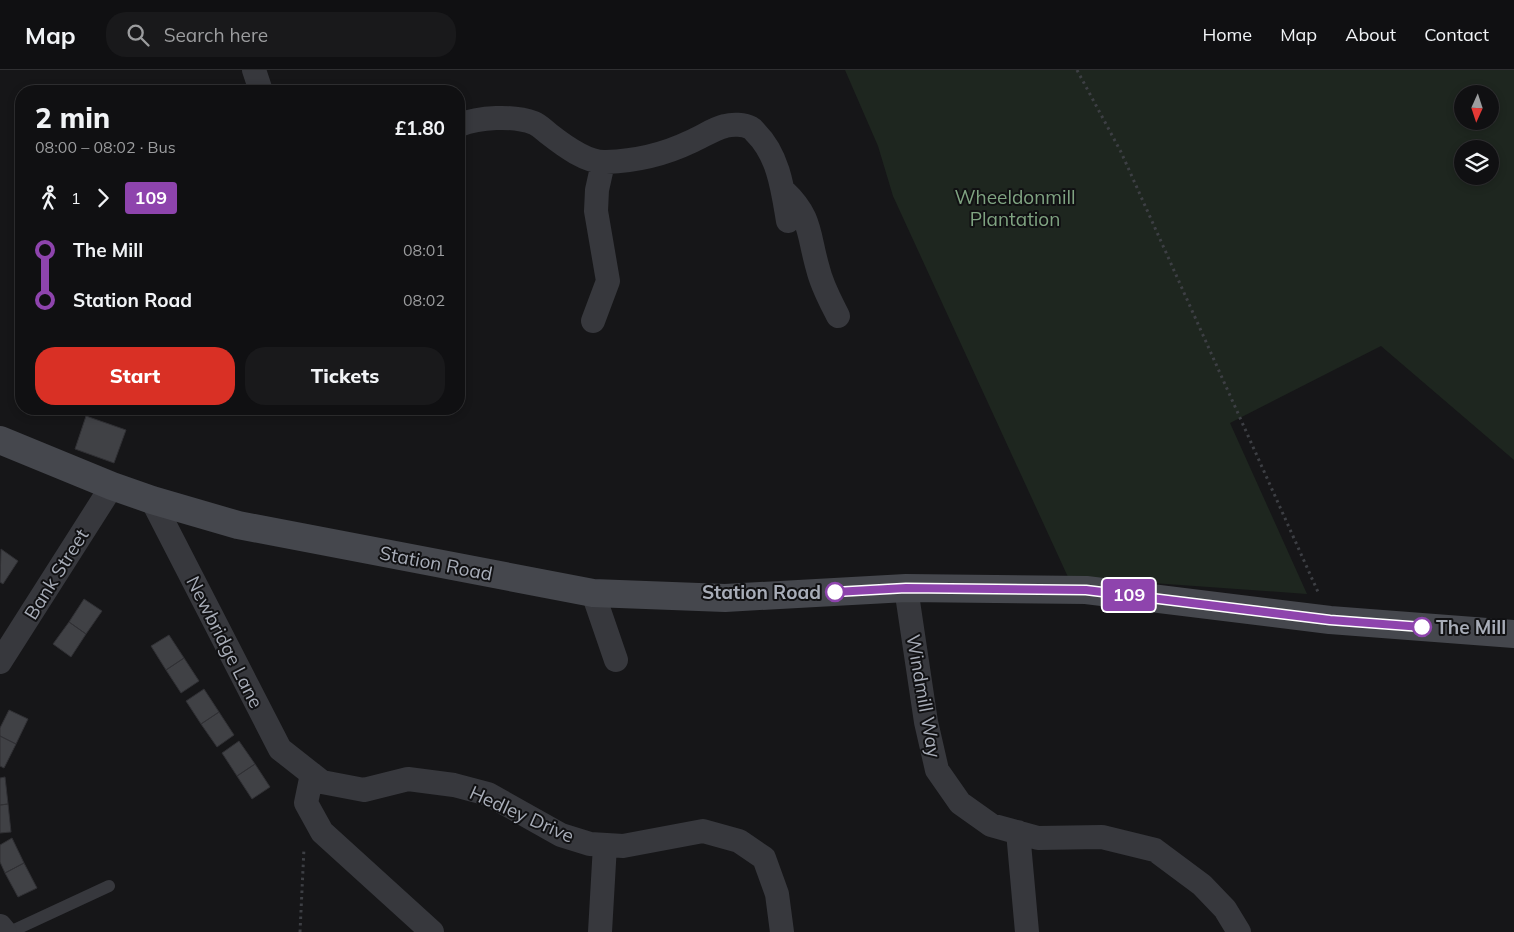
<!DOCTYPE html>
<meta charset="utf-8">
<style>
body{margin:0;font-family:Mulish,sans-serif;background:#19191b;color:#f1f3f6;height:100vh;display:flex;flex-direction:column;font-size:19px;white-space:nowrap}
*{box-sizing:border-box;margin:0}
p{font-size:16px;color:#9c9d9f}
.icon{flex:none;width:28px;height:28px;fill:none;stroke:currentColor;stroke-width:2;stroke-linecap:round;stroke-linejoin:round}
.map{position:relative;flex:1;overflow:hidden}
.details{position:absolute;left:15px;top:15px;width:450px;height:330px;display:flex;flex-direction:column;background:#101012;border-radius:20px;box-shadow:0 2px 8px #0003,0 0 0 1px #303032}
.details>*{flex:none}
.badge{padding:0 10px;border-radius:4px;font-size:18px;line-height:32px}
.needle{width:32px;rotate:183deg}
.controls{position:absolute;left:1454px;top:15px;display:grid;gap:10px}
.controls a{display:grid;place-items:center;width:45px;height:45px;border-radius:50%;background:#101012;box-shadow:0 2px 8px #0003,0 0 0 1px #303032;font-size:25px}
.map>.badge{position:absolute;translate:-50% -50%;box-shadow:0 0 0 2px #fff}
.legs{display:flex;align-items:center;gap:8px;height:55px;padding:0 20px;font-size:16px}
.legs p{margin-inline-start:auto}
.summary{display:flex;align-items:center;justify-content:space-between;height:85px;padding:0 20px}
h1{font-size:28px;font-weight:800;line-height:38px}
.primary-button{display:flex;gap:10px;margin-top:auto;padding:10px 20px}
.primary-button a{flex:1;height:58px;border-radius:20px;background:#d93025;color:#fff;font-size:20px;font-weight:800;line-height:58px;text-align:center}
.primary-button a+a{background:#19191b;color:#f1f3f6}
ul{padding:0 20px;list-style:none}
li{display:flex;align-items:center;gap:18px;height:50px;font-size:19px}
li i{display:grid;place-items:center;width:8px;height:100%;margin:0 6px;background:currentColor}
li i::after{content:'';width:12px;height:12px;margin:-6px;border:4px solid;border-radius:50%;background:#101012}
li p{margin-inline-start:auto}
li:first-child i{background:linear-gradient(#0000 50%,currentColor 0)}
li:last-child i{background:linear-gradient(currentColor 50%,#0000 0)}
header{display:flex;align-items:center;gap:30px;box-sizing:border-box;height:70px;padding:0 25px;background:#101012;border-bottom:1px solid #303032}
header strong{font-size:24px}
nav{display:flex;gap:28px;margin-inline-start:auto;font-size:18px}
.search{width:350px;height:45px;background:#19191b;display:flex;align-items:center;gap:12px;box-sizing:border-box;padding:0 18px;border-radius:20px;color:#9c9d9f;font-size:19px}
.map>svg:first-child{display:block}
</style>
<header>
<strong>Map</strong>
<div class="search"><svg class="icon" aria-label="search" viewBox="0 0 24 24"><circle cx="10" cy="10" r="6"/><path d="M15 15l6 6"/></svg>Search here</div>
<nav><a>Home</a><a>Map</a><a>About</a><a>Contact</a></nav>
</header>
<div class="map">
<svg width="1514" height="862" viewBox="0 0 1514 862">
<rect width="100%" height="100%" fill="#161618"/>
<path fill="#1e261f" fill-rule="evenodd" d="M845 0H1514V390L1381 276 1230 353 1307 524 1068 507 893 126 878 76ZM1462 24H1490V51H1462ZM1462 79H1490V106H1462Z"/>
<path fill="#404145" stroke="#303034" d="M86 346 126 360 114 393 75 379Z
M1 479 18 491 3 514 0 512Z
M84 529 102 541 86 564 69 552Z
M69 552 86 564 71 587 53 574Z
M169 565 184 588 166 600 151 576Z
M184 588 199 611 181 623 166 600Z
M204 619 219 642 201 654 186 631Z
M9 640 28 649 16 674 0 666V658Z
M219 642 234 665 217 677 201 654Z
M0 666 16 674 4 698 0 696Z
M239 671 255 694 237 706 222 683Z
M255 694 270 717 252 729 237 706Z
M5 707 8 734 0 735V708Z
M8 734 11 762 0 763V735Z
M12 768 24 793 5 803 0 792V775Z
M24 793 37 818 18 827 5 803Z"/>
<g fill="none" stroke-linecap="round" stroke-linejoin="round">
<path stroke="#3d3f44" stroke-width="3" stroke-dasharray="2.5 4" stroke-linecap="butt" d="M1077 0 1121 82 1318 522
M300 862 304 778"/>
<path stroke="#37383d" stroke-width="12" d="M10 862 109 816"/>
<path stroke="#37383d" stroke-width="24" d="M254 0 261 21
M459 55C479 47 513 45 534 53 539 55 544 60 549 64 563 75 587 93 606 92 634 91 665 84 690 72 702 67 713 59 725 56 732 54 744 54 751 58 753 59 754 61 756 63 779 86 783 121 788 151
M784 121C812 147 808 165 818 199 822 216 830 230 838 246
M593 251 608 211 596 141 597 120 603 93
M152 430 280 679 322 712 364 720 408 709 454 715 488 724 561 765 590 774 623 776 703 761 739 771 764 788 777 824 782 862
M906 518 926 652 937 700 960 733 991 755 1038 768 1102 767 1155 780 1202 815 1225 839 1239 862
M593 523 616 590
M0 592 112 416
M312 704 306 733 322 762 432 862
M1018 762 1027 862
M0 856 5 862
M600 862 605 775"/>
<path stroke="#45474d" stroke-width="28" d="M0 370 112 416 152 430 238 455 593 523 725 528 906 518 1086 520 1330 550 1514 564"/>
</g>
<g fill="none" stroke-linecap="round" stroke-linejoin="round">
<g stroke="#fff" stroke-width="11">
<path id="line-1" d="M835 522 906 518 1086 520 1330 550 1422 557"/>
</g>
<use href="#line-1" stroke="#8e44ad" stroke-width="8"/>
</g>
<g fill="#fff" stroke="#8e44ad" stroke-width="2.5">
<circle cx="835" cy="522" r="9"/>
<circle cx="1422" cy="557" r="9"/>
</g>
<g text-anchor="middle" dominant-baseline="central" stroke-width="4" stroke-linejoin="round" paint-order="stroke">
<g font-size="19" fill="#7fa381" stroke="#111113">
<text x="1015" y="127">Wheeldonmill<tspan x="1015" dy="22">Plantation</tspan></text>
</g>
<g font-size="19" fill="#a8adb8" stroke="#111113">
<text transform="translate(436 493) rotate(11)">Station Road</text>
<text transform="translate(56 504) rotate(-58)">Bank Street</text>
<text transform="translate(225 572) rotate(63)">Newbridge Lane</text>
<text transform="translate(924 626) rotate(80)">Windmill Way</text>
<text transform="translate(522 744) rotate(24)">Hedley Drive</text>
</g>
<g font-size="19" font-weight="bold" fill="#a8adb8" stroke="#111113" text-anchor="end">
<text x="821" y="522">Station Road</text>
<text x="1436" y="557" text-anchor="start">The Mill</text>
</g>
</g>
</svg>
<div class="controls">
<a><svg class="needle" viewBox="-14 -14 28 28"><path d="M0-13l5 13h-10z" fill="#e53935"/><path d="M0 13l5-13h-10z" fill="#9c9d9f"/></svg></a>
<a><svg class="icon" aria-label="layers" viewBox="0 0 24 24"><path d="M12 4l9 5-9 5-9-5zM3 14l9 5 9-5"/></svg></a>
</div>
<b class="badge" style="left:1129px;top:525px;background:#8e44ad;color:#fff">109</b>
<section class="details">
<div class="summary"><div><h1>2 min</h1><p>08:00 – 08:02 · Bus</p></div><b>£1.80</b></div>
<div class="legs"><svg class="icon" aria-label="walk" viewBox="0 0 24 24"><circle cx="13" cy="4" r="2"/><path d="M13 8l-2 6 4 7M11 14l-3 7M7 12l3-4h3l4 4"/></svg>1<svg class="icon" aria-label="forward" viewBox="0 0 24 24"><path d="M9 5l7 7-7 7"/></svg><b class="badge" style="background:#8e44ad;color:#fff">109</b></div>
<ul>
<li><i style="color:#8e44ad"></i><b>The Mill</b><p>08:01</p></li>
<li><i style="color:#8e44ad"></i><b>Station Road</b><p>08:02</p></li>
</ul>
<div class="primary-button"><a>Start</a><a>Tickets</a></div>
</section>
</div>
